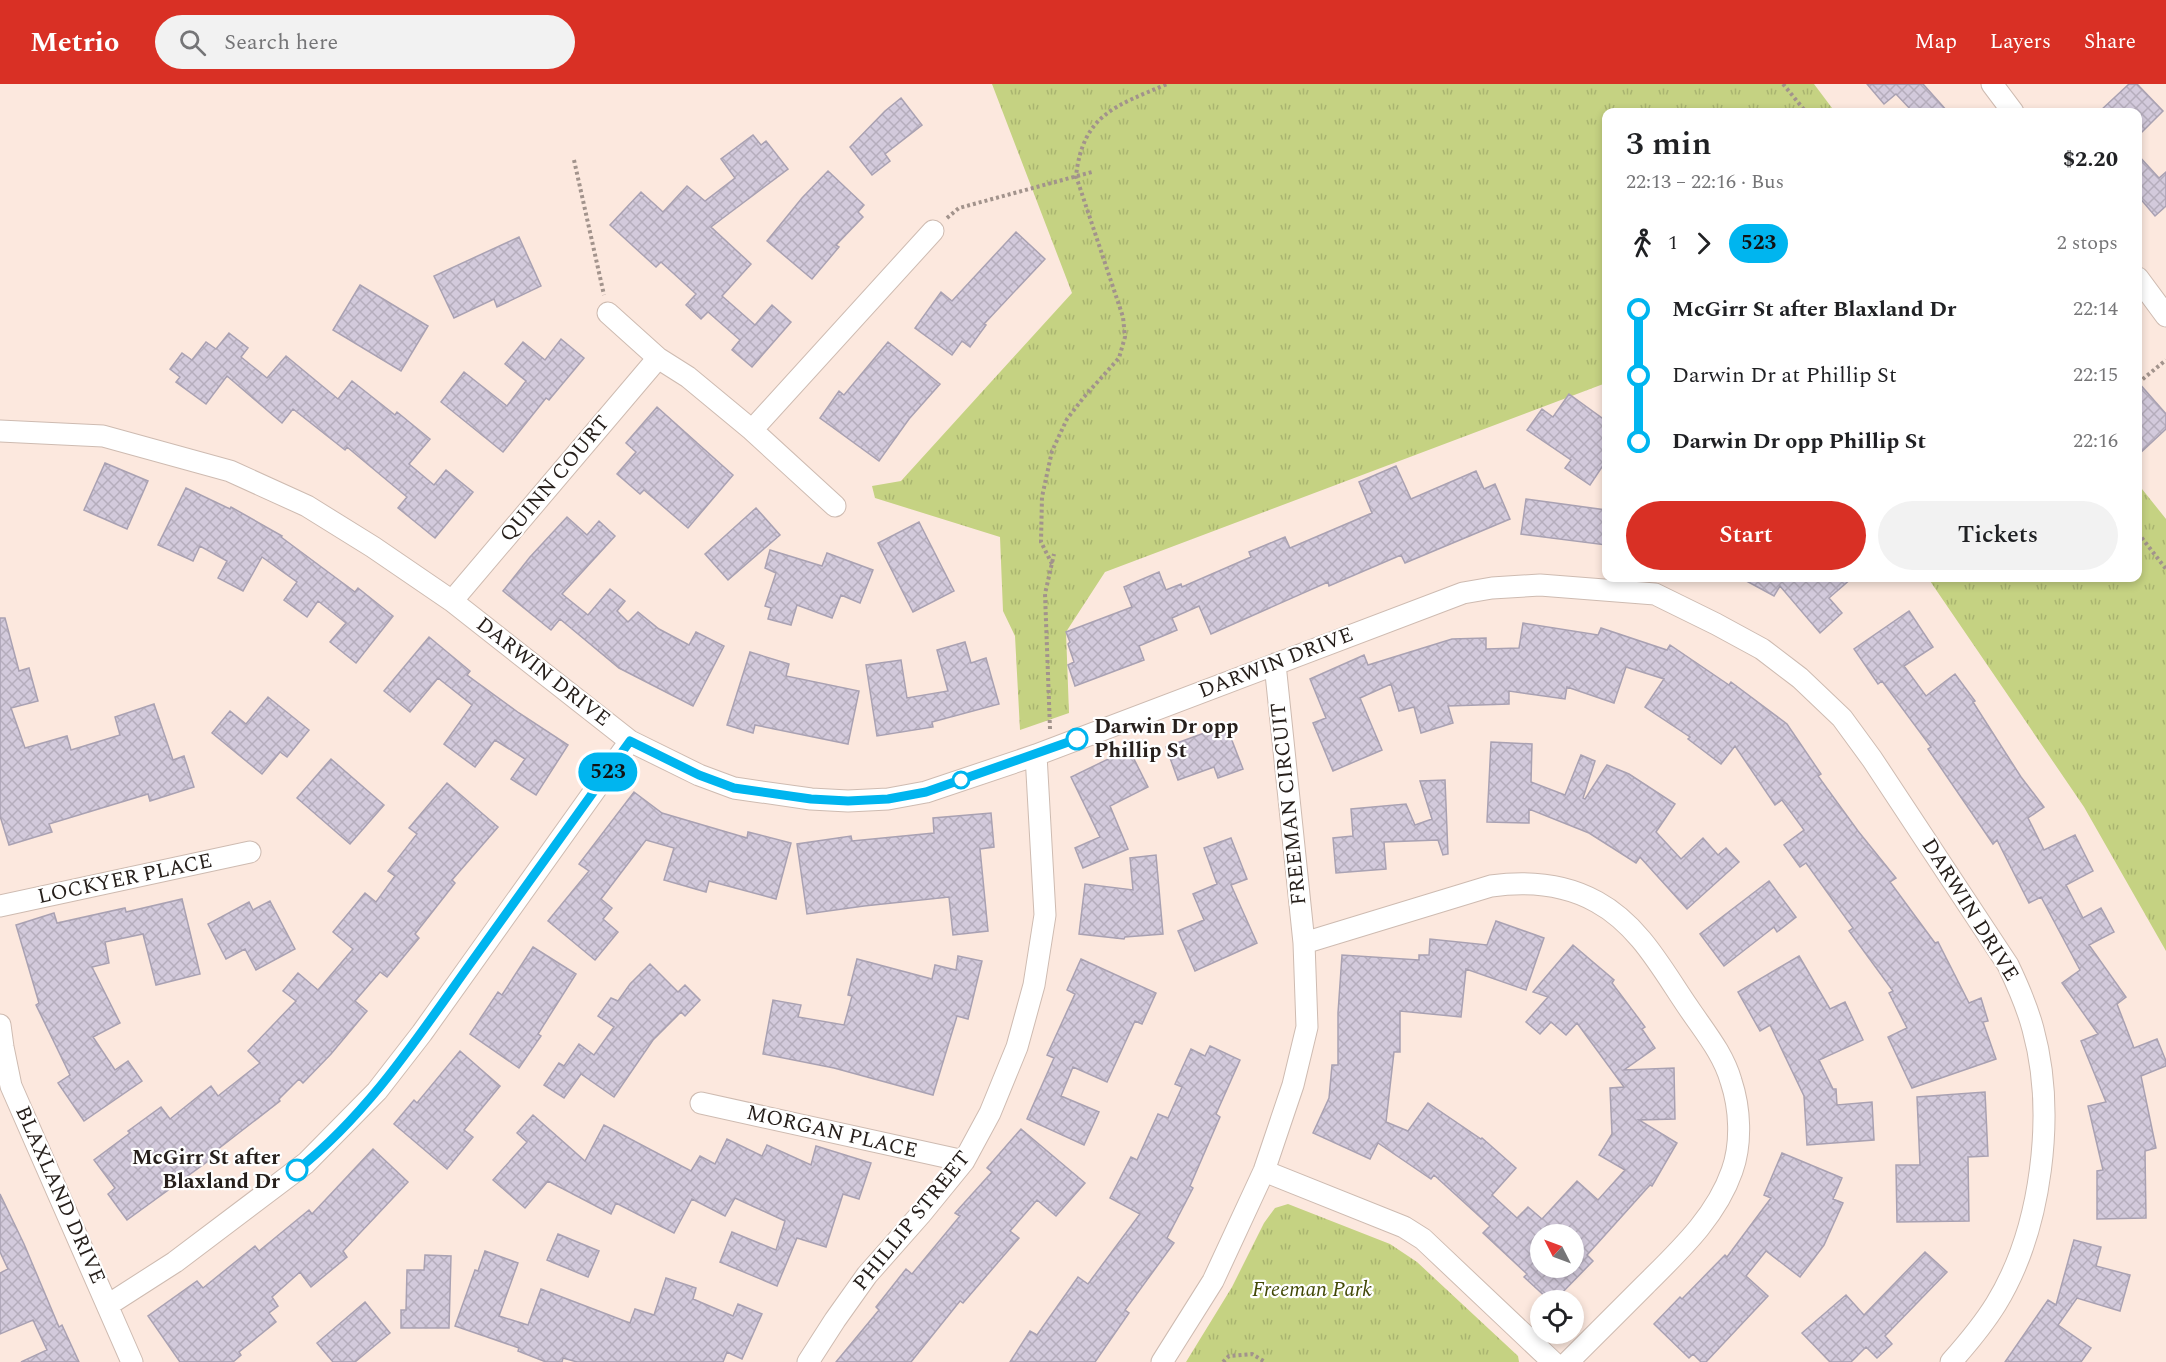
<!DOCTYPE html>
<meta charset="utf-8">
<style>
body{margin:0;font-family:Spectral,serif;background:#f2f2f2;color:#202124;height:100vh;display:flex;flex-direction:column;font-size:22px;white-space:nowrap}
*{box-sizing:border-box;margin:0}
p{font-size:20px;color:#757577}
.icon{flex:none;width:33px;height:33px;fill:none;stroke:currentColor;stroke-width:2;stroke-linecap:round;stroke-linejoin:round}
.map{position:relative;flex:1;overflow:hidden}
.sheet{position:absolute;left:1602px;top:24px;width:540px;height:474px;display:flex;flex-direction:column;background:#fff;border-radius:12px;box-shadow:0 3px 9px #0003}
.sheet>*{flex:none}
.badge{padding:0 12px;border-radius:20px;font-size:21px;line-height:39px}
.needle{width:39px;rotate:312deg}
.fabs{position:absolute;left:1530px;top:1140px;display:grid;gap:12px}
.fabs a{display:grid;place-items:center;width:54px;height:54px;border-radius:50%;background:#fff;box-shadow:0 3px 9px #0003;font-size:30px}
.map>.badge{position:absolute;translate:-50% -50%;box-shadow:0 0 0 3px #fff}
.legs{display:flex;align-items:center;gap:9px;height:66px;padding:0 24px;font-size:20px}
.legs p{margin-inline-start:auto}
.headline{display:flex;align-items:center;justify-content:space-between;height:102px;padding:0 24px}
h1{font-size:33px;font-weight:600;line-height:45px}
.cta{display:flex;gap:12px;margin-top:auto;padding:12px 24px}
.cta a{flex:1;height:69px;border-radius:36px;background:#d93025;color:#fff;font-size:24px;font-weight:600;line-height:69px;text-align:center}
.cta a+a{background:#f2f2f2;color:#202124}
ul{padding:0 24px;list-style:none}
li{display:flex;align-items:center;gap:21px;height:66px;font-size:22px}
li i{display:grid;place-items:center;width:9px;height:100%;margin:0 8px;background:currentColor}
li i::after{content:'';width:15px;height:15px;margin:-8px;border:4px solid;border-radius:50%;background:#fff}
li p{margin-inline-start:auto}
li:first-child i{background:linear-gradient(#0000 50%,currentColor 0)}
li:last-child i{background:linear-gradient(currentColor 50%,#0000 0)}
header{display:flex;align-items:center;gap:36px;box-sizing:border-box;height:84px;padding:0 30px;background:#d93025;color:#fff}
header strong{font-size:28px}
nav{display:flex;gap:33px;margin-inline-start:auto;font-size:21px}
.search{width:420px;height:54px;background:#f2f2f2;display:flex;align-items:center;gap:15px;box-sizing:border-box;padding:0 21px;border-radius:33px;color:#757577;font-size:22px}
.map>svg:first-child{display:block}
</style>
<header>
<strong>Metrio</strong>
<div class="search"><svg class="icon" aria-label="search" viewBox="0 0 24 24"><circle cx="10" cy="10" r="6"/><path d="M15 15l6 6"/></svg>Search here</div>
<nav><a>Map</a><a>Layers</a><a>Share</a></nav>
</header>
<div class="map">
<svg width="2166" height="1278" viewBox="0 0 2166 1278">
<defs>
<pattern id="park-tufts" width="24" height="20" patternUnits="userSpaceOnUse" patternTransform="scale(1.5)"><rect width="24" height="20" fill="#c5d282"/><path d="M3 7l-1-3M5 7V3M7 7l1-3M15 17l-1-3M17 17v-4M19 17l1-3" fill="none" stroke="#a9b470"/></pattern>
<pattern id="building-cross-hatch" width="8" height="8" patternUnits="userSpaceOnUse" patternTransform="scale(1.5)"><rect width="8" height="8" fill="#d3cadc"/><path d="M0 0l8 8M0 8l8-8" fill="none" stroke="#b5adbc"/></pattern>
</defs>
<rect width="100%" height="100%" fill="#fce8de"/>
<path fill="url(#park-tufts)" d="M992 0H1814L1835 28H1606V299L1105 488 1066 548 1069 629 1020 646 1015 552 1003 527 1000 453 875 414 872 402 901 397 1072 209Z
M2138 400 2166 435V867L2084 723 1928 494H2138Z
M1288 1120 1390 1160 1417 1178 1518 1272 1519 1278H1186L1232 1203 1264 1139 1275 1124Z"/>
<path fill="url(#building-cross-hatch)" stroke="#a9a1b2" stroke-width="1.5" fill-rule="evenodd" d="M1867 0H1923L1948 28H1913L1896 10 1884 20Z
M2129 0H2137L2163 27 2138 52V28H2099Z
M901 14 922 41 885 70 890 77 872 91 850 63 885 27Z
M753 51 761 61 766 57 788 85 711 143 751 180 722 212 755 241 772 221 791 238 752 283 732 266 740 256 708 228 701 235 686 221 696 210 661 178 656 183 610 141 641 108 663 128 687 102 705 117 735 94 721 75Z
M2138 71 2159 94 2166 88V122L2155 132 2138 112Z
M828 87 864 121 858 128 863 133 836 161 839 163 812 195 767 157 802 114Z
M1016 148 1045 175 984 240 986 241 970 263 962 257 952 271 915 244 941 208 952 217Z
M519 153 541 202 497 223 494 215 454 234 434 192Z
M360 201 428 242 401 287 333 246Z
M229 249 248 264 241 273 267 294 286 272 338 315 352 297 395 331 397 328 430 355 409 380 434 401 446 386 473 408 435 454 398 424 407 413 347 363 345 366 293 325 282 339 227 292 206 320 176 298 180 293 170 285 182 269 192 276 206 258 216 265Z
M561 255 584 274 549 316 546 314 503 368 441 318 464 288 507 322 526 297 505 280 523 258 545 276Z
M888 258 940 300 909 335 879 377 820 334 839 307 844 311Z
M2138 298 2166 330V345L2138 371Z
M1569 310 1606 337V377L1590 401 1565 384 1571 376 1527 346 1542 325 1553 333Z
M657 323 733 391 688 444 644 406 640 410 617 390 636 368 626 359Z
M105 379 148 397 127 445 84 426Z
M1396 382 1411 415 1476 387 1484 405 1495 400 1510 435 1405 479 1401 471 1329 502 1328 498 1211 550 1199 522 1172 534 1177 546 1139 562 1144 576 1075 602 1068 581 1074 578 1068 560 1070 558 1066 548 1132 523 1124 503 1159 488 1166 506 1181 500 1182 503 1251 473 1249 468 1285 453 1290 464 1372 429 1359 398Z
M186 404 230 425 231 423 282 452 281 453 355 508 358 504 393 532 356 579 330 558 346 539 318 517 307 533 284 516 297 498 262 473 243 507 218 494 227 477 200 462 193 477 158 461Z
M1526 415 1606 426V461L1521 450Z
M756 424 780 451 728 496 705 470Z
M567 433 587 451 599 437 615 452 562 510 588 531 610 505 625 517 617 527 628 538 638 528 659 545 689 561 696 548 724 562 693 622 619 584 560 535 551 546 503 507 530 473Z
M919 438 954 507 913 528 878 459Z
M770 466 822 482 827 469 873 486 860 519 841 511 832 534 797 521 791 541 768 535 771 524 765 522 776 489 765 484Z
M1741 494H1852L1829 514 1842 529 1820 549 1780 502 1774 512Z
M1909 527 1933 563 1904 582 1926 612 1955 590 1975 617 1973 618 2021 693 2044 723 2028 734 2044 766 2075 751 2093 787 2066 801 2083 834 2101 824 2114 848 2089 861 2126 913 2117 920 2134 964 2157 955 2166 977V982L2141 992 2156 1064 2145 1067 2146 1134 2097 1135V1087L2103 1086 2088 1022 2106 1018 2081 957 2098 950 2062 899 2080 886 2041 813 2029 819 1997 756 1993 760 1928 665 1931 663 1882 597 1878 600 1854 565Z
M0 534H5L19 587 29 584 38 617 11 624 25 664 67 652 71 666 120 651 115 633 154 620 173 676 184 672 194 703 150 717 148 710 49 740 52 748 9 761 0 732Z
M1523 539 1598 551 1601 544 1667 566 1670 561 1729 601 1731 598 1787 640 1821 690 1818 692 1858 747 1896 794 1890 798 1935 859 1938 858 1969 919 1981 914 1988 937 1983 938 1996 975 1912 1004 1888 953 1907 944 1889 909 1893 907 1849 847 1853 844 1806 779 1800 783 1784 761 1804 746 1782 716 1775 721 1735 662 1721 680 1688 655 1690 653 1645 623 1664 595 1626 583 1614 619 1567 603 1565 615 1509 607V620L1448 622 1453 639 1421 649 1414 623 1399 627 1391 600 1360 614 1382 666 1333 687 1313 639 1326 634 1310 595 1364 571 1368 581 1452 555 1486 554V565L1519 564Z
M429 553 470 587 467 591 519 629 568 661 536 711 511 695 525 675 495 656 475 683 444 660 472 621 438 594 410 628 384 607Z
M965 558 971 579 986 574 999 620 932 638 933 643 877 652 866 581 901 576 907 614 948 607 937 566Z
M750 568 789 580 786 592 859 607 848 660 755 641 753 649 727 641Z
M268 613 309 646 287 673 280 668 262 690 212 649 230 627 246 640Z
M1226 641 1243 685 1218 694 1214 683 1178 696 1166 663Z
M1491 658 1532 660 1531 698 1565 711 1581 671 1595 677 1583 714 1585 715 1607 681 1629 690 1675 720 1656 748 1681 775 1703 754 1718 771 1726 764 1739 778 1687 825 1640 773 1636 779 1589 749 1529 725V739L1487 738Z
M1129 665 1148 703 1110 722 1128 765 1083 784 1075 764 1100 753 1071 693Z
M331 675 384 721 350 760 297 714Z
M1445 696 1448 770 1443 771 1438 756 1384 758 1386 785 1336 789 1333 754 1353 752 1351 725 1406 720 1415 741 1432 735 1420 697Z
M447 699 498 743 452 796 455 799 415 850 419 854 387 893 380 888 355 917 367 927 331 970 303 999 299 995 279 1015 280 1017 213 1069 215 1072 127 1136 108 1110 115 1104 94 1076 130 1049 128 1047 161 1023 170 1035 211 1002 218 1012 260 979 248 967 296 917 283 907 298 889 318 906 353 865 333 848 365 809 376 818 395 792 388 787 417 750 409 744Z
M634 708 662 729 747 754 748 748 791 759 776 815 709 797 706 808 664 796 674 764 646 756 601 815 612 824 603 835 618 848 595 876 548 837 589 787 579 780Z
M991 729 994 763 980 765 988 847 953 851 949 813 864 822 807 830 797 760 851 752 852 757 934 749 933 734Z
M1231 754 1247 795 1231 801 1257 859 1195 887 1178 847 1204 836 1193 810 1217 800 1204 764Z
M1156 771 1163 850 1125 853 1124 855 1079 850 1085 800 1133 806 1130 774Z
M1769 797 1796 833 1777 848 1774 843 1724 882 1700 850Z
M182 815 200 890 156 901 143 850 105 858 109 879 92 883 120 939 93 953 115 986 128 977 142 997 84 1037 58 999 70 991 36 921 39 919 16 841 54 829 57 839 125 824 126 828Z
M270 817 295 865 256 886 245 865 226 875 208 840 249 818 253 826Z
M1496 837 1544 854 1526 906 1466 885 1461 933 1400 927V968H1394L1386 1038 1408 1047 1428 1019 1481 1055 1482 1054 1516 1084 1492 1111 1517 1134 1528 1123 1542 1135 1577 1097 1598 1116 1625 1086 1599 1071 1612 1050 1610 1004 1624 1003 1577 939 1566 951 1551 938 1540 950 1526 938 1548 913 1533 908 1573 861 1614 896 1612 899 1645 943 1642 945 1655 964 1624 986 1674 984 1675 1035 1639 1036 1677 1059 1652 1102 1650 1101 1587 1171 1593 1177 1555 1216H1549L1524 1193 1527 1190 1483 1149 1490 1142 1434 1091 1431 1095 1378 1059 1370 1075 1313 1049 1329 1014 1332 981H1338V929L1342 871 1419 876V871H1429L1430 855 1487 861ZM1540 1150H1574V1184H1540Z
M533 863 576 890 538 950 541 952 519 984 470 950 498 908 502 911Z
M958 872 982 877 968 935 957 932 933 1011 834 984 763 970 773 916 801 921 798 933 844 941 852 912 848 911 857 875 932 895 935 881 956 886Z
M1799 872 1830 925 1845 918 1863 956 1819 976 1833 1005H1836L1837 1021 1872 1018 1874 1056 1807 1061 1804 1012 1770 941 1760 947 1738 908Z
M1081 875 1156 909 1142 940 1135 937 1107 998 1073 983 1061 1012 1099 1028 1084 1061 1027 1035 1054 974 1047 971 1075 910 1067 906Z
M650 880 678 908 685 901 700 916 685 932 681 928 653 956 614 1013 581 990 564 1014 544 1001 559 979 564 982 579 960 594 971 614 943 598 932 611 914 618 917 630 900Z
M1210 962 1240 976 1216 1030 1220 1033 1190 1102 1193 1104 1167 1154 1174 1159 1125 1226 1129 1229 1095 1278H1010L1030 1247 1037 1251 1078 1193 1088 1200 1140 1130 1110 1114 1131 1073 1137 1076 1158 1030 1168 1034 1182 1003 1175 1000 1191 965 1205 972Z
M460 967 500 1002 464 1046 473 1053 447 1085 394 1040 414 1016 417 1019Z
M1985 1008 1988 1072 1968 1073 1969 1137 1897 1138 1896 1081H1920L1917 1013Z
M533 1031 585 1077 604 1041 691 1087 700 1072 715 1080 727 1055 762 1072 767 1061 811 1081 816 1062 871 1079 859 1115 843 1110 826 1163 797 1154 777 1202 720 1178 732 1148 776 1166 785 1137 735 1114 725 1132 692 1115 674 1149 616 1119 611 1130 548 1097 525 1124 493 1096 527 1058 517 1049Z
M1021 1045 1085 1099 1056 1132 1037 1116 1010 1147 1019 1154 963 1219 960 1217 911 1278H836L879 1226 876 1223 906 1185 912 1190 960 1132 955 1129 992 1088 987 1084Z
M373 1065 408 1098 343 1167 347 1173 311 1203 300 1188 272 1213 278 1222 269 1229 276 1238 239 1268 241 1271 233 1278H180L148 1232 197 1197 203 1204 255 1162 259 1167 309 1126 312 1130Z
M1782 1069 1842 1094 1833 1115 1843 1119 1824 1161 1800 1193 1766 1167 1746 1192 1768 1212 1706 1278H1701L1693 1270 1689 1274 1654 1240 1680 1213 1682 1215 1725 1171 1727 1173 1771 1114 1764 1111Z
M0 1110 24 1160 59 1243 62 1241 79 1278H21L47 1266 33 1236 0 1250V1189L8 1185 0 1168Z
M558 1150 599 1167 588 1193 547 1176Z
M2074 1156 2101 1163 2096 1182 2130 1191 2120 1227 2077 1214 2058 1241 2091 1264 2081 1278H2005L2048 1216 2056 1221Z
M485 1167 518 1179 499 1232 528 1241 541 1205 630 1239 635 1225 654 1231 666 1194 696 1204 693 1215 733 1232 738 1220 762 1230 742 1275 727 1268 723 1278H577L563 1274 562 1278H546L518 1267 519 1264 455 1242 475 1186 478 1187Z
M1925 1168 1947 1188 1885 1252 1892 1260 1877 1274 1866 1263 1851 1278H1830L1802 1249 1846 1211 1864 1231Z
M425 1171 451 1172 449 1244H401V1226H406L407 1186H424Z
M365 1218 390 1249 355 1278H333L317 1259Z"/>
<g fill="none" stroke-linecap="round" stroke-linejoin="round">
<g stroke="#cebbb1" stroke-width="23">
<path id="street" d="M1992 0 2013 28
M2138 194 2166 232
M608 229 658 274 688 293 752 346 835 422
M752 346 933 147
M0 347 103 352 230 387 307 422 373 463 452 517 630 657 699 691 734 704 811 715 848 717 888 715 926 708 1036 671 1463 509 1492 504 1540 501 1655 510 1716 540 1762 565 1800 594 1842 634 1872 675 2008 881C2018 902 2027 922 2033 945 2056 1029 2042 1145 1996 1220 1983 1241 1967 1260 1951 1278
M452 517 658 274
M0 822 250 768
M1304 859 1491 802C1527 797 1565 800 1597 818 1639 841 1662 885 1688 923 1704 947 1723 969 1731 997 1740 1024 1742 1059 1732 1087 1716 1133 1679 1167 1645 1201 1619 1227 1594 1252 1568 1278
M0 941 3 963 11 1002 132 1278
M701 1019 964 1077
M1264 1087 1404 1143 1423 1155 1553 1278
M108 1221 175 1178 306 1079 377 1007 422 949 630 657
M808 1278 835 1236 867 1191 920 1131 964 1077 990 1029 1017 963 1034 901 1045 831 1036 671
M1162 1278 1213 1197 1264 1087 1293 1001 1307 943 1304 859 1275 580"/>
</g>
<path stroke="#a2938c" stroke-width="4" stroke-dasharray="3 3" stroke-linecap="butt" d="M1783 0 1806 28
M574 76 604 211
M947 134 959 124 1092 88
M2138 299 2166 276
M2138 449 2166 485
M1052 480 1041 458 1042 413 1052 367 1067 335 1084 313 1119 274 1125 253 1123 233 1076 92C1083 30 1116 22 1167 0
M1050 645 1045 510 1054 470
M1223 1278 1229 1272 1252 1270 1265 1278"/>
<use href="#street" stroke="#fff" stroke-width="21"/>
</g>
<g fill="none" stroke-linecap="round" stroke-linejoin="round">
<g stroke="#fff" stroke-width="14">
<path id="line-1" d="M297 1086C368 1030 418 953 470 880 523 806 577 732 630 657L699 691 734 704 811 715 848 717 888 715 926 708 1077 655"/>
</g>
<use href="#line-1" stroke="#00b5ef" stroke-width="9"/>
</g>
<g fill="#fff" stroke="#00b5ef" stroke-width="3">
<circle cx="1077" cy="655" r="10"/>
<circle cx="961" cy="696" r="8"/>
<circle cx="297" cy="1086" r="10"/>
</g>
<g text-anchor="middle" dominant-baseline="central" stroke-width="4.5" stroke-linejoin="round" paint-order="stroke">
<g font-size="21" fill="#27201c" stroke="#fff">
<text transform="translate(555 395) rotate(-50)">QUINN COURT</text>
<text transform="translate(1276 579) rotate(-21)">DARWIN DRIVE</text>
<text transform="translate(543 588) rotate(38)">DARWIN DRIVE</text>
<text transform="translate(1289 720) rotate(-96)">FREEMAN CIRCUIT</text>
<text transform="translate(125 795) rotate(-12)">LOCKYER PLACE</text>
<text transform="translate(1970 826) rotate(58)">DARWIN DRIVE</text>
<text transform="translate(832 1048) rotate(13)">MORGAN PLACE</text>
<text transform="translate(60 1111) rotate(66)">BLAXLAND DRIVE</text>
<text transform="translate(912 1137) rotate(-51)">PHILLIP STREET</text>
</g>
<g font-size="21" font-weight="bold" fill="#27201c" stroke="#fff" text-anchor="start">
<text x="1094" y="643">Darwin Dr opp<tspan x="1094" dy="24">Phillip St</tspan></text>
<text x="280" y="1074" text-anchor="end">McGirr St after<tspan x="280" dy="24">Blaxland Dr</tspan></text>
</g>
<g font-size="21" font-style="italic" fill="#414805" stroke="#fff">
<text x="1312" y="1206">Freeman Park</text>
</g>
</g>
</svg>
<div class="fabs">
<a><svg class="needle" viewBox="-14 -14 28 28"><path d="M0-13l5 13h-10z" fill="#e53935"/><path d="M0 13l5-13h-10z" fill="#757577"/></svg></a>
<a><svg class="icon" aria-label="locate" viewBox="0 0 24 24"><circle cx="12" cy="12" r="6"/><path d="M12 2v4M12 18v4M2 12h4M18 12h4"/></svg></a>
</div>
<b class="badge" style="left:608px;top:688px;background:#00b5ef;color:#111">523</b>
<section class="sheet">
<div class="headline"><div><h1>3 min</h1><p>22:13 – 22:16 · Bus</p></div><b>$2.20</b></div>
<div class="legs"><svg class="icon" aria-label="walk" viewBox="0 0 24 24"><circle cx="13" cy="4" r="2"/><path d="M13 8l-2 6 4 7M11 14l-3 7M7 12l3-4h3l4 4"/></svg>1<svg class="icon" aria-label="forward" viewBox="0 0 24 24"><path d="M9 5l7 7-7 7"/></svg><b class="badge" style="background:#00b5ef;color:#111">523</b><p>2 stops</p></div>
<ul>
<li><i style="color:#00b5ef"></i><b>McGirr St after Blaxland Dr</b><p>22:14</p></li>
<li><i style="color:#00b5ef"></i><span>Darwin Dr at Phillip St</span><p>22:15</p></li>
<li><i style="color:#00b5ef"></i><b>Darwin Dr opp Phillip St</b><p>22:16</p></li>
</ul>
<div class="cta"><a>Start</a><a>Tickets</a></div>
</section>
</div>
